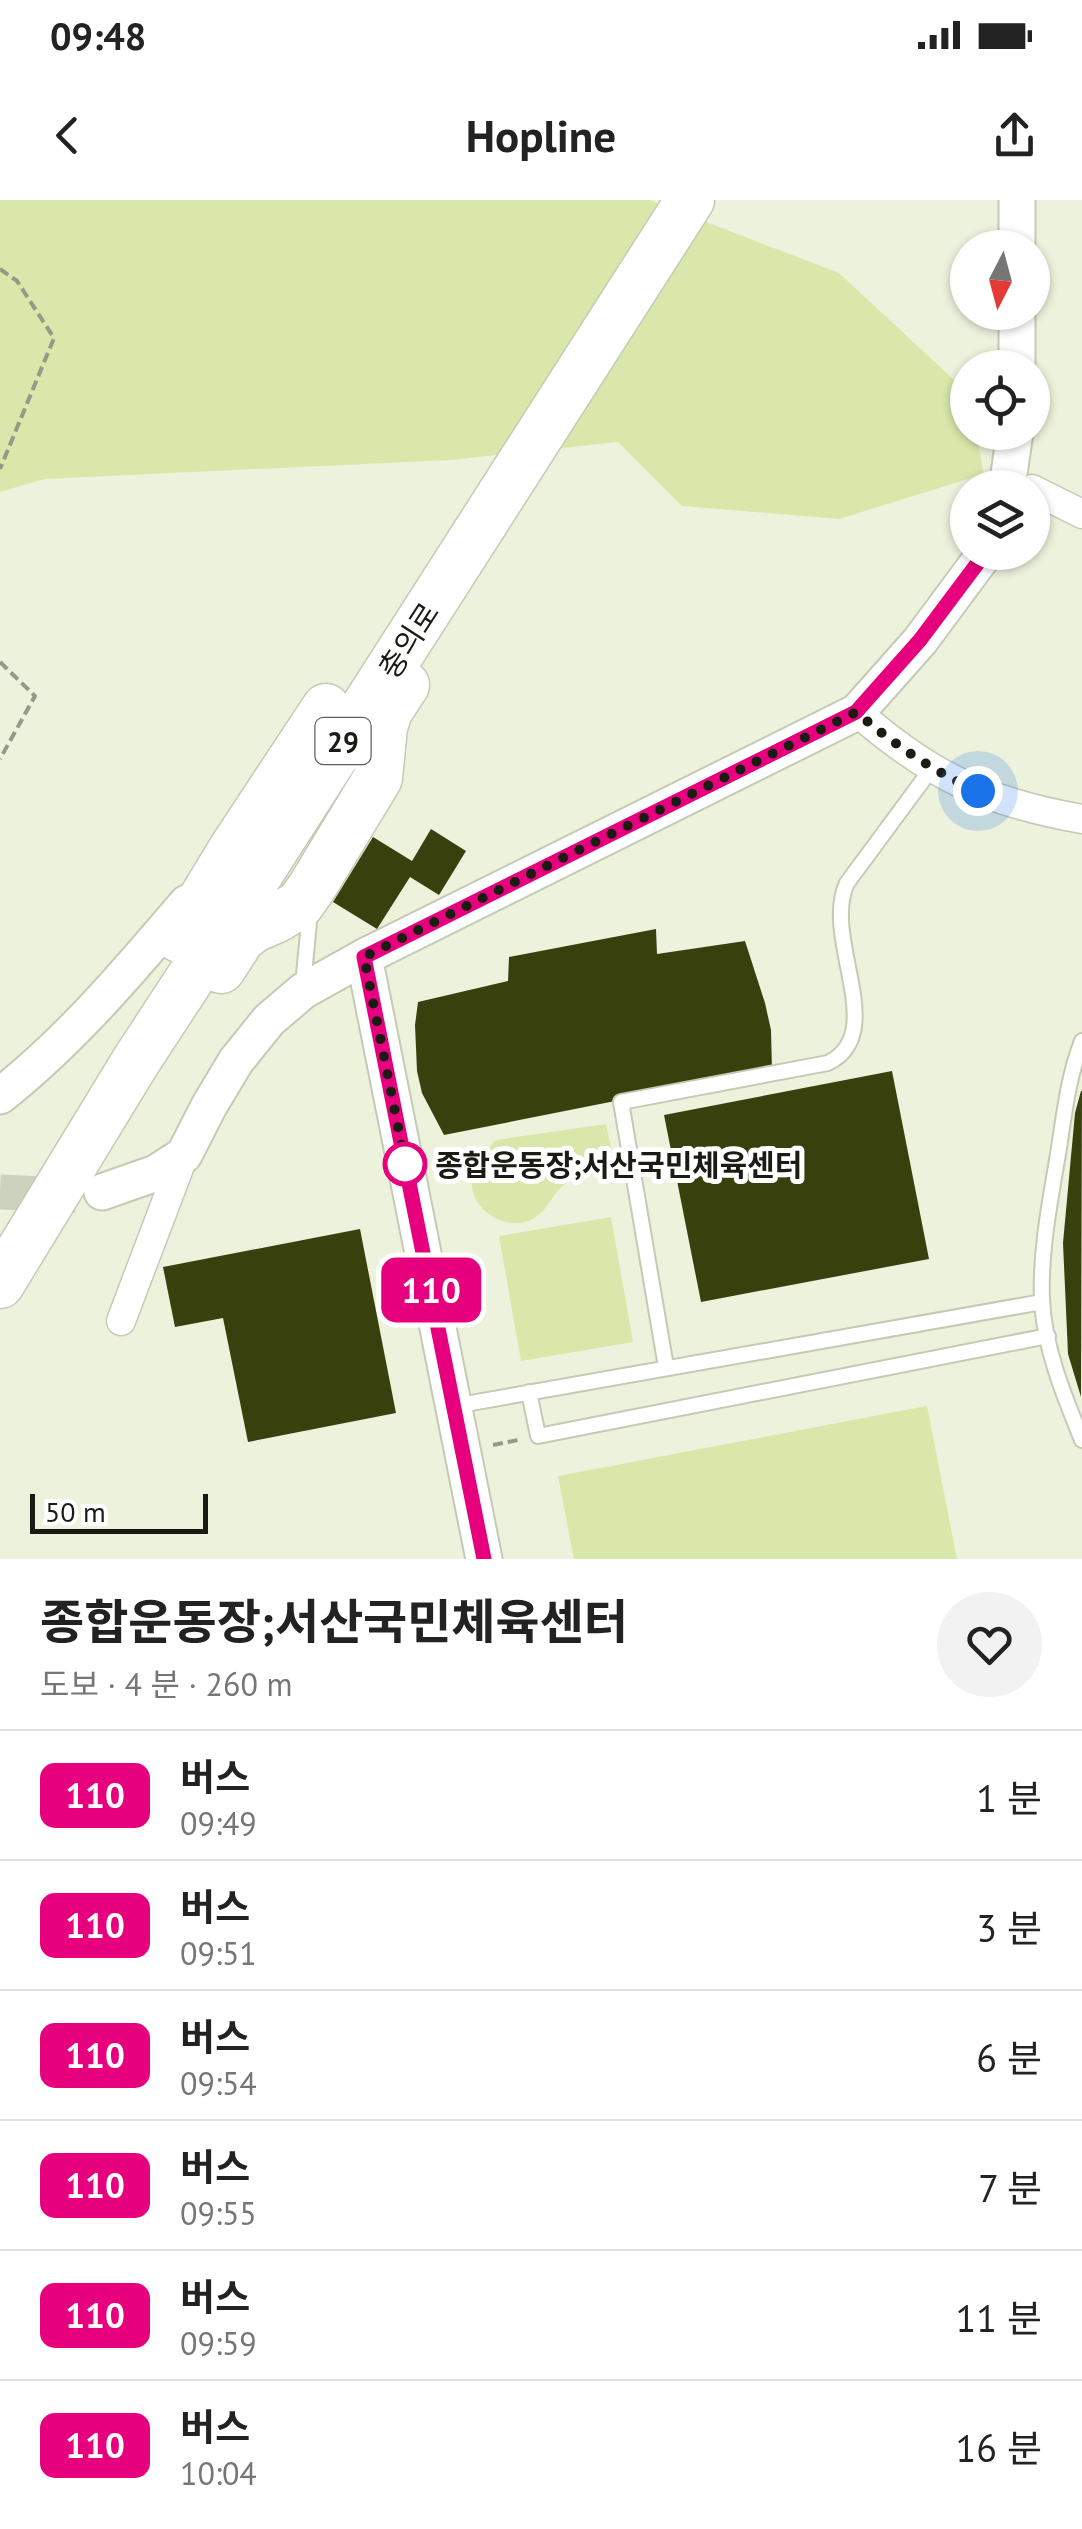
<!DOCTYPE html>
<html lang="ko">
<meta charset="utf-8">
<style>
body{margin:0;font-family:"PT Sans","Noto Sans KR",sans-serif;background:#f2f2f2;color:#222;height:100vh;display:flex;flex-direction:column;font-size:38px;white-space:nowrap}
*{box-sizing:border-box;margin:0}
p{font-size:32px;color:#767676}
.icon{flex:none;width:55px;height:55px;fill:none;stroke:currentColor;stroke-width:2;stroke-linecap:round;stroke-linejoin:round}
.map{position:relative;height:1359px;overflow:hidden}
.drawer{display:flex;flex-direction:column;background:#fff;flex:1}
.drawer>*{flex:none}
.badge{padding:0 20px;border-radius:15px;font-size:35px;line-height:65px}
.needle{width:65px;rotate:186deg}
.tools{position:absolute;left:950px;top:30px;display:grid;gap:20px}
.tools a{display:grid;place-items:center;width:100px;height:100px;border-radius:50%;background:#fff;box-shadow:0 2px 8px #0004;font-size:50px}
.scale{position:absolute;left:30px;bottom:25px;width:178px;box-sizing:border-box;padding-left:10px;border:5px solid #1a1c14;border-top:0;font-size:28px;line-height:35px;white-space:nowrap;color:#1a1c14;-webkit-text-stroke:8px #fff;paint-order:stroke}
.you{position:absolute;width:50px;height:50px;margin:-25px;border:8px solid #fff;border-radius:50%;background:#1a73e8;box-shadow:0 0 0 15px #1a73e833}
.map>.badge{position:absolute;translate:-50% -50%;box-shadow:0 0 0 5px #fff}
.round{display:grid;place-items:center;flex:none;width:105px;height:105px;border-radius:52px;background:#f2f2f2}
.overview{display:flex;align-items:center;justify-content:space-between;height:170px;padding:0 40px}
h1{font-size:48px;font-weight:700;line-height:75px}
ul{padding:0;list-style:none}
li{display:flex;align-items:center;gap:30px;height:130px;padding:0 40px;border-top:2px solid #e0e0e0}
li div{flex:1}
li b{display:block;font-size:38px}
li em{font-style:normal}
li .badge{min-width:110px;font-weight:700;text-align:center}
.status{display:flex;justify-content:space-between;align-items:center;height:70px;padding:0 50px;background:#fff;direction:ltr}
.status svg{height:28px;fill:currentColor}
header{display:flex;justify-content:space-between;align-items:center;height:130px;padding:0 40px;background:#fff;font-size:45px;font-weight:700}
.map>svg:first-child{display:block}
</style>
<div class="status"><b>09:48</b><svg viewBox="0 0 49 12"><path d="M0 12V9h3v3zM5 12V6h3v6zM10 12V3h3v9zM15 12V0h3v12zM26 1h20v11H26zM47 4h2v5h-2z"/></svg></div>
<header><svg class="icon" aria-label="back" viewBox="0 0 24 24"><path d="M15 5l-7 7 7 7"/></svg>Hopline<svg class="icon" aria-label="share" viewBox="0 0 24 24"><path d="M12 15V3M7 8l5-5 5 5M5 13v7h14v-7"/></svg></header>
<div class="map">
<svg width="1082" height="1359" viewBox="0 0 1082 1359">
<rect width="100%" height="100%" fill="#edf2dc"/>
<path fill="#d9e7aa" d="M0 0H649L839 73 967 192 968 232 976 233 984 274 839 319 682 306 618 242 450 260 44 279 0 292Z
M606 924 616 970C602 973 582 974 570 981 550 991 549 1016 525 1022 501 1029 468 1006 472 979 475 964 486 951 496 940Z
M611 1017 633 1142 521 1161 499 1036Z
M927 1206 957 1359H574L558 1276Z"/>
<path fill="#38400e" d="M431 629 466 651 439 695 410 677 377 729 333 702 373 637 412 661Z
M656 729 657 754 745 741 765 803 771 830 772 870 444 935 422 893 417 871 415 825 418 802 508 781 509 757Z
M892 871 929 1059 701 1102 664 915Z
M1081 891H1082L1081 1197 1068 1154 1063 1043 1075 913Z
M360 1029 396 1213 248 1242 223 1118 175 1127 163 1067Z"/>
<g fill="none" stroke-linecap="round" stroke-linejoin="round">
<path stroke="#cdd2be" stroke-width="35" stroke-dasharray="35 18" stroke-linecap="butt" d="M0 992 76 995"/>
<g stroke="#c5cab5" stroke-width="18">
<path id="service" d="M303 785 310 712
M1082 841C1068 877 1064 916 1058 954 1050 1002 1040 1051 1042 1100 1044 1147 1064 1196 1082 1240
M666 1167 621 902 828 863C890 833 821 738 847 683L932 568
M529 1192 538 1236 1048 1136
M454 1206 1042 1102"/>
</g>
<g stroke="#c5cab5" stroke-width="31">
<path id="minor" d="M1032 289 1082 314
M857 512C930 576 986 602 1082 619
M121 1121 184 955"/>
</g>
<g stroke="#c5cab5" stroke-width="39">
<path id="tertiary" d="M1017 0V48
M1017 112V168
M1007 288 1015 232
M364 757 484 1359
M0 896C71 840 129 771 187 703
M102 992 156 973 184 955 209 906 236 861 269 820 303 791 364 757 857 512 920 441 986 352"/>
</g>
<g stroke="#c5cab5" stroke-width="51">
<path id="trunk" d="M179 738 233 649 326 508
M221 769 241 738 254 728 277 718 300 704 312 687 378 578 383 527 388 511 405 485
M0 1084 136 861 261 670 690 0"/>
</g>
<path stroke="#959989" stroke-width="4" stroke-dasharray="10 5" stroke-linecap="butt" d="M0 69 17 81 54 138 0 269
M0 462 35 496 0 559
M493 1245 518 1240"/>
<use href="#service" stroke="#fff" stroke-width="14"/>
<use href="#minor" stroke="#fff" stroke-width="28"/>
<use href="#tertiary" stroke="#fff" stroke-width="35"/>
<use href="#trunk" stroke="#fff" stroke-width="48"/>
</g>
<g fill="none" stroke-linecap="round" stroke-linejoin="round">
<g stroke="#fff" stroke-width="22">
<path id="line" d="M484 1359 364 757 856 512 920 440 986 352"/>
</g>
<use href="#line" stroke="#e6007e" stroke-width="15"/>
<path stroke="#1a1c14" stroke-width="10" stroke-dasharray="0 18" d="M405 964 407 972 364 757 856 512C894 544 932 571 978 591"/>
</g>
<circle fill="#fff" stroke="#e6007e" stroke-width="5" cx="405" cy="964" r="20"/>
<g text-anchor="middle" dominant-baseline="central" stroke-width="10" stroke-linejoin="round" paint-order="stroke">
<rect fill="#fff" stroke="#5f605a" stroke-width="2.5" x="315.5" y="518" width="55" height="46" rx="8"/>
<g font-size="28" font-weight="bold" fill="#1a1c14">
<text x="343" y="541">29</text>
</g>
<g font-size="30" fill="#1a1c14" stroke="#fff">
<text transform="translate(408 440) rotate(-57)">충의로</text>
</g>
<g font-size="30" font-weight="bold" fill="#1a1c14" stroke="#fff" text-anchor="start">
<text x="435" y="964">종합운동장;서산국민체육센터</text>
</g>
</g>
</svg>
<div class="tools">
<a><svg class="needle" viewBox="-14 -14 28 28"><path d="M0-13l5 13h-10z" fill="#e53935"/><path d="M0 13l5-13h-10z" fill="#767676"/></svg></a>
<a><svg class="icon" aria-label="locate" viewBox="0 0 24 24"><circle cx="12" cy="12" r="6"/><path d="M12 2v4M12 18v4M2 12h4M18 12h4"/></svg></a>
<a><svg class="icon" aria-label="layers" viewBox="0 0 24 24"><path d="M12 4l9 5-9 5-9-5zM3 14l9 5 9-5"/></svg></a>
</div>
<div class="scale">50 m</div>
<div class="you" style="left:978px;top:591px"></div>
<b class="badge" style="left:431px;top:1090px;background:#e6007e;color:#fff">110</b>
</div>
<section class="drawer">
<div class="overview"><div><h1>종합운동장;서산국민체육센터</h1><p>도보 · 4 분 · 260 m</p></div><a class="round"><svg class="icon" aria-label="heart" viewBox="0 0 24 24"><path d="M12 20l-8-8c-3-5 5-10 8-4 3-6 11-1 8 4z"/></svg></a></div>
<ul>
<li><span class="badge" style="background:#e6007e;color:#fff">110</span><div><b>버스</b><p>09:49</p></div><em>1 분</em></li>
<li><span class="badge" style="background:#e6007e;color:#fff">110</span><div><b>버스</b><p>09:51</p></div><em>3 분</em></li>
<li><span class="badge" style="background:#e6007e;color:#fff">110</span><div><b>버스</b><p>09:54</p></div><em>6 분</em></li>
<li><span class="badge" style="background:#e6007e;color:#fff">110</span><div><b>버스</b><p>09:55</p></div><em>7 분</em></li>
<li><span class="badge" style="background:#e6007e;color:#fff">110</span><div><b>버스</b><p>09:59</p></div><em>11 분</em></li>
<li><span class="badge" style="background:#e6007e;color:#fff">110</span><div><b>버스</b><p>10:04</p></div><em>16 분</em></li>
</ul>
</section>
